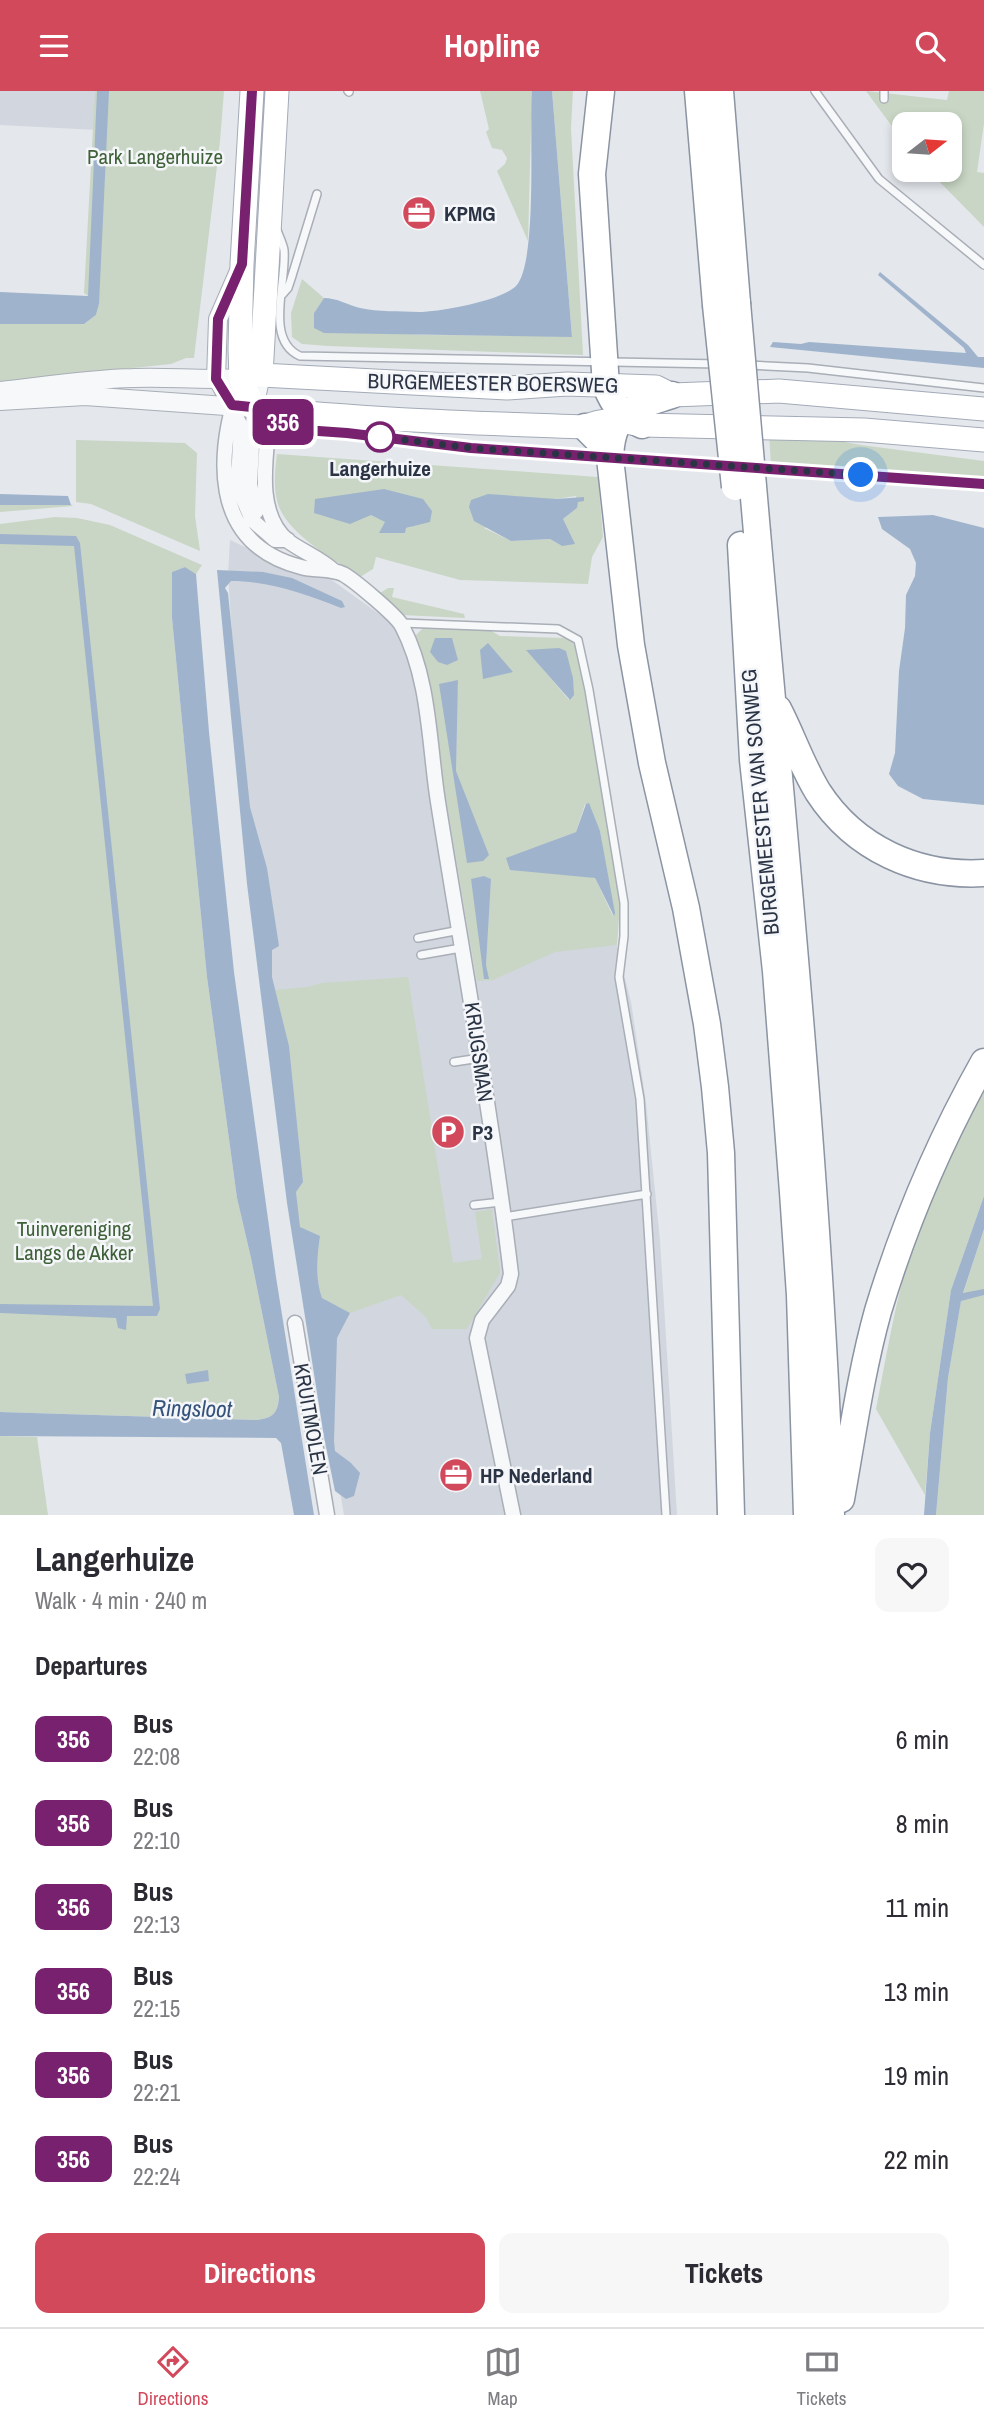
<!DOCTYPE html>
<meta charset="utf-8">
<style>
body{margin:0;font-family:"Archivo Narrow",sans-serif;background:#f7f7f7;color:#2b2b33;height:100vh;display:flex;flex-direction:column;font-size:26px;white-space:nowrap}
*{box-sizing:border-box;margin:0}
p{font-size:23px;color:#7c7c81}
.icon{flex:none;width:38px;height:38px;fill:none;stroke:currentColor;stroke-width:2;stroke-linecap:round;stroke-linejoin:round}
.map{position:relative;height:1424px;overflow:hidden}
.details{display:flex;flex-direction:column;background:#fff;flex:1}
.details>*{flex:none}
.badge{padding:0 14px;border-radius:10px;font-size:24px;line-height:46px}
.needle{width:46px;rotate:73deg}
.fabs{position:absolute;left:892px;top:21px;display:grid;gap:14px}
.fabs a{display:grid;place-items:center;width:70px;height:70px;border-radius:14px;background:#fff;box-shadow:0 4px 10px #0003;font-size:35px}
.you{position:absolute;width:35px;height:35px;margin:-18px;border:5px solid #fff;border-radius:50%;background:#1a73e8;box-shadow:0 0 0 10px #1a73e833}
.map>.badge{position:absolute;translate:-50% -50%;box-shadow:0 0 0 4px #fff}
h2{padding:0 35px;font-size:26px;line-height:63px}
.round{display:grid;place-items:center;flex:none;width:74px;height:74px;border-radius:14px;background:#f7f7f7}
.overview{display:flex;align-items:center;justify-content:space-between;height:119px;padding:0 35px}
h1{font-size:33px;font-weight:700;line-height:52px}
.cta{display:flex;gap:14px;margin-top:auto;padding:14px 35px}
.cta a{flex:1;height:80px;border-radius:14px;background:#d1495b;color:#fff;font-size:28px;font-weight:700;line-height:80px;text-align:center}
.cta a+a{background:#f7f7f7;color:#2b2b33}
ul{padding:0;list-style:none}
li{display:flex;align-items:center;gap:21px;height:84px;padding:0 35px}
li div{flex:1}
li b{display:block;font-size:26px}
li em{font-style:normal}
li .badge{min-width:77px;font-weight:700;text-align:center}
header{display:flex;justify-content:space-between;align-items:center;height:91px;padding:0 35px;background:#d1495b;color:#fff;font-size:32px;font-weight:700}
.tabs{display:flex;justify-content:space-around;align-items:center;height:98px;border-top:2px solid #e1e1e2;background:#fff;font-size:19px;color:#7c7c81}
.tabs a{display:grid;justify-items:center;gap:4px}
.tabs .current{color:#d1495b}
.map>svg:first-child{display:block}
</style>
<header><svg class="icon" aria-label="menu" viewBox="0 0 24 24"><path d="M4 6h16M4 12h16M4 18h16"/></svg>Hopline<svg class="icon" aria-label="search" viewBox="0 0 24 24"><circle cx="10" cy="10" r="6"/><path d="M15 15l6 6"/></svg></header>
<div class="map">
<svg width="984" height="1424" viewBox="0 0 984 1424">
<rect width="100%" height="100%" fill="#e4e7ec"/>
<path fill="#d2d6de" d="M0 0H99L98 39 0 34Z
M230 449 291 477 329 487 432 561 615 848 631 911 646 1012 660 1149 677 1424H344L309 1221 241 670 228 485Z"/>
<path fill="#c9d6c5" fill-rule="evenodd" d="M95 0H224L220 50 194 267H186L171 273 45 286 0 294V233H84L96 224 99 213 84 202Z
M480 0H532L528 150 497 80 505 73 507 67 502 59 492 57 486 41 489 38Z
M552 0H573L571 37 583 264 328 255 302 253 292 246 291 222 302 188 324 207 314 222V237L424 244 572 245Z
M866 0 947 9 949 0H984V32L977 81 984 82V136L928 79H950V33H905V53Z
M769 342 807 344 861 354 984 370V386L771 374Z
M76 349 185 352 197 362 195 425 200 460 91 413 76 411Z
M277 363 598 386 603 446 592 466 588 493 460 489 376 466 373 478 360 486C334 468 287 443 278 413 273 397 275 379 277 363ZM576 405 577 417 563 428 562 455 550 448 511 450 484 437 556 408ZM371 424 412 436 405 437V441L380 442 386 431Z
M0 409 68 411 73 415 0 421Z
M55 426 77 427 110 434 202 474 196 483 185 476 172 481V527L207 886 237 1107 251 1167 279 1306C278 1322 273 1327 257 1329L0 1321V433Z
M388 497H394L392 506 464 523 465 527 402 524 380 502Z
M424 536 488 538 500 545 564 547 571 550 577 557 618 799 620 814 617 854 555 861 493 889 477 890 428 603 426 578 419 560 416 544ZM527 559 573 587 569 609ZM458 590 456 680 447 591ZM585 713 600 740 613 825 595 787 507 767 576 741ZM484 785 491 788 486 875 471 789Z
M408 886 453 1172 482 1168 475 1121 492 1118 500 1182 467 1238H432L426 1226 401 1204 350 1222 322 1207C316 1187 317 1165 320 1145L300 1136 296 1101 303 1091 289 955 275 899 307 896 322 892Z
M984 993V1105L951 1199 930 1342 925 1404 876 1318C887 1262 896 1205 914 1150 933 1096 959 1045 984 993Z
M984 1138V1424H936L948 1287 961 1209Z
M0 1345 37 1346 48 1424H0Z"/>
<path fill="#9fb4cc" d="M97 0H109L99 213 96 224 84 233H0V201L88 205Z
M532 0H552L572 246 324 242 314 237V222L324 207C337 207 348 214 360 217 378 221 400 220 419 221 439 221 501 210 516 195 538 172 529 38 532 0Z
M880 181 968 254 978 266H984V277L770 256 773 251 801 253 809 251 966 262 964 257 878 184Z
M384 398 423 408 432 420 430 431 406 437 405 442H379L385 431 371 424 350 433 314 422 315 408Z
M0 403 68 405 71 414H0Z
M488 403 556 408 584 406V410L578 411 577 417 563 428 575 453 562 455 550 448 511 450 474 430 469 416 471 409Z
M933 424 984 437V714L923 708 898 695 889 683 895 662 899 580 905 537 906 504 915 485 916 472 910 458 882 438 878 426Z
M0 443 76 445 80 452 160 1218 157 1225H127L126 1239 118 1237 116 1227 0 1222V1213L153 1215 74 455 0 453Z
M185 476 196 483 209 641 234 881 276 1186 314 1424H294L281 1352 276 1347 0 1345V1321L257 1329C273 1327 278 1322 279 1306L251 1167 237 1107 207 886 172 527V481Z
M217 479 263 481 292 487 342 510 345 516 341 517C305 503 270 490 231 490L225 497 228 502 250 716 267 777 279 855 272 859V886L289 955 303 1091 296 1101 300 1136 320 1145C317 1165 315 1187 322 1207L350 1222 337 1247 334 1350 335 1360 351 1372 360 1382 354 1405 346 1408 335 1400 324 1346 287 1112 247 793Z
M435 547H452L458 569 447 574 438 571 430 561Z
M488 552 513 581 483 588 480 559Z
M559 557 566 560 573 587 574 604 570 609 526 559Z
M458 589 456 680 489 764 483 770 467 772 439 593Z
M589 712 600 740 615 822 614 825 595 787 510 779 506 767 576 741 586 713Z
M484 785 491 788 486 874 489 888H484L471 788Z
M984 1105V1138L963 1202 984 1198V1204L961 1210 948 1287 936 1424H924L930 1342 951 1199Z
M208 1279 209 1290 187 1293 185 1283Z"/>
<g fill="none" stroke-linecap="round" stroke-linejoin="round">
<g stroke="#a9aeb7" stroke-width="10">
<path id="service" d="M348 0 349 1
M815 0 879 88 984 174
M884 8V0
M277 139C279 145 283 153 284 159 287 191 264 249 300 265L719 273
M281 205 288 197 291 188 317 103
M748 274 808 277 984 297
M278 326 290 338C394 344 498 363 603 367
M615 367 728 375
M758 377 984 392
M402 532 558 538 578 549 589 599 624 812V845L619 886 640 1008 666 1424
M418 847 460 839
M421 864 461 857
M454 971 480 967
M474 1114 501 1111
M504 1126 647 1103"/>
</g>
<g stroke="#a9aeb7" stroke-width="17">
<path id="minor" d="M216 288 241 335 238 389 241 403 252 429 275 449H288
M241 288C216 361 208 452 301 476 315 480 330 477 343 483 354 489 397 525 402 535 430 588 429 654 438 711 463 868 492 1025 511 1183L508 1195 482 1229 477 1247 513 1424
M254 317 250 393 256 421
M270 318C268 358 252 420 288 450 303 461 320 467 334 480
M295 1232 327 1424"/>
</g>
<g stroke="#a9aeb7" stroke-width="20">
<path id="tertiary" d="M216 288 218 228 239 180
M0 300C44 295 88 288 133 287 176 285 220 292 261 284L254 317 85 305 0 310"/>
</g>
<g stroke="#a3abb8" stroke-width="25">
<path id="primary" d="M252 0 242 173 240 258 241 288 254 317C364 329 475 332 585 336 604 326 622 330 642 334L864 339 984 349
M277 0 261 284 507 297 567 293 656 296 672 304 779 300 984 318"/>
</g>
<g stroke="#8b94a3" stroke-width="29">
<path id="motorway" d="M601 0 592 83 606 295C614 315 622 325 642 334
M698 0 716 214
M720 0 737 212
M672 304C632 317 612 318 610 367L631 554 652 672 686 817 707 933 715 996 721 1062 731 1424
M585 336 602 353 610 367
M757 441C786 769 819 1095 831 1424
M741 454 753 669 776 880 793 1101 800 1204 807 1424
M778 618C792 645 802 675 818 701 855 758 918 786 984 782
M841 1408C852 1346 861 1281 878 1220 904 1134 940 1049 984 971"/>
</g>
<use href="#service" stroke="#f7f8fa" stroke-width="7"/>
<use href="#minor" stroke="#f7f8fa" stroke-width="14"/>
<use href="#tertiary" stroke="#f7f8fa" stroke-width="18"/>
<use href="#primary" stroke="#fff" stroke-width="23"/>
<use href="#motorway" stroke="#fff" stroke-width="26"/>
<g stroke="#8b94a3" stroke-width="29" stroke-linecap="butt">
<path id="motorway-bridge" d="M737 212 757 441
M716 214 735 396"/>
</g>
<use href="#motorway-bridge" stroke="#fff" stroke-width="26"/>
</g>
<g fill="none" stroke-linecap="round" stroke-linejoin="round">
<g stroke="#fff" stroke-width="16">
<path id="line" d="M252 0 242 173 218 228 216 288 232 314 270 318 290 338 347 342 471 357 984 393"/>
</g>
<use href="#line" stroke="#77216f" stroke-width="10"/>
<path stroke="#2b3445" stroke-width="7" stroke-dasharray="0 12.6" d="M380 346 471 357 861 384"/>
</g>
<defs>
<g id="office-disc" transform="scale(1.75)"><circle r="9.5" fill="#d1495b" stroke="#f4f6f9"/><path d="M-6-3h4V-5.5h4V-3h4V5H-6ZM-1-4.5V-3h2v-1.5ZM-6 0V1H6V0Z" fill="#fff"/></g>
<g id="parking-disc" transform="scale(1.75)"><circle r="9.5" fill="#d1495b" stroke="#f4f6f9"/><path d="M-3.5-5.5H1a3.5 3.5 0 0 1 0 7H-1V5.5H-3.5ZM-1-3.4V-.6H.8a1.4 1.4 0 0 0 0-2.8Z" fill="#fff"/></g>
</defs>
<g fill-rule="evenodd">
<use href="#office-disc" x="419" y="122"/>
<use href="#parking-disc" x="448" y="1041"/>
<use href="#office-disc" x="456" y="1384"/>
</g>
<circle fill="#fff" stroke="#77216f" stroke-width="3.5" cx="380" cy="346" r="14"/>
<g text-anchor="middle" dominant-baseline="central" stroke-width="5" stroke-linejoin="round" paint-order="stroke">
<g font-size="21" fill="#3f6138" stroke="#f4f6f9">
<text x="155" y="65">Park Langerhuize</text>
<text x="74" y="1137">Tuinvereniging<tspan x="74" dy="24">Langs de Akker</tspan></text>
</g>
<g font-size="21" font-weight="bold" fill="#2b3445" stroke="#f4f6f9" text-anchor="start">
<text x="444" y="122">KPMG</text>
<text x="472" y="1041">P3</text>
<text x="480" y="1384">HP Nederland</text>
</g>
<g font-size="21" fill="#2b3445" stroke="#f4f6f9">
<text transform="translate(493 292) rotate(1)">BURGEMEESTER BOERSWEG</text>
<text transform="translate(760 711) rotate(-95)">BURGEMEESTER VAN SONWEG</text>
<text transform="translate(479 961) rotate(82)">KRIJGSMAN</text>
<text transform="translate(311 1328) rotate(80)">KRUITMOLEN</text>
</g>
<g font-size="21" font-weight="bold" fill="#2b3445" stroke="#f4f6f9">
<text x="380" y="377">Langerhuize</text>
</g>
<g font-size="23" font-style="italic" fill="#34527a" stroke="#f4f6f9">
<text transform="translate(192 1317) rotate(1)">Ringsloot</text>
</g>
</g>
</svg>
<div class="fabs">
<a><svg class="needle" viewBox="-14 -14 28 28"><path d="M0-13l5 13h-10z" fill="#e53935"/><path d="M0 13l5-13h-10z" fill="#7c7c81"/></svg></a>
</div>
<div class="you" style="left:861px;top:384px"></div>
<b class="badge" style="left:283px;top:331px;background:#77216f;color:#fff">356</b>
</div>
<section class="details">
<div class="overview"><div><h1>Langerhuize</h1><p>Walk · 4 min · 240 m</p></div><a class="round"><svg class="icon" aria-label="heart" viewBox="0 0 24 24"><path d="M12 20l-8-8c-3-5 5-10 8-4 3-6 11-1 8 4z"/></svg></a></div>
<h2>Departures</h2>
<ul>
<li><span class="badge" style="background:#77216f;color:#fff">356</span><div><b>Bus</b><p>22:08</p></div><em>6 min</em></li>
<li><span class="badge" style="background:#77216f;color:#fff">356</span><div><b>Bus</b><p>22:10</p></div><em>8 min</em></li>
<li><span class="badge" style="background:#77216f;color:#fff">356</span><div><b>Bus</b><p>22:13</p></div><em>11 min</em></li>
<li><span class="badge" style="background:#77216f;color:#fff">356</span><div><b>Bus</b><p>22:15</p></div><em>13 min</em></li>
<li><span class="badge" style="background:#77216f;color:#fff">356</span><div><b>Bus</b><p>22:21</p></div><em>19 min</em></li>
<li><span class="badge" style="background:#77216f;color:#fff">356</span><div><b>Bus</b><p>22:24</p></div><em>22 min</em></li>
</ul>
<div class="cta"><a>Directions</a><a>Tickets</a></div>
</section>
<nav class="tabs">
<a class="current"><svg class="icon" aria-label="directions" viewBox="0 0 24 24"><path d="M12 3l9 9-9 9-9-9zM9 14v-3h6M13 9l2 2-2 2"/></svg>Directions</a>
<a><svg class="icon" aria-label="map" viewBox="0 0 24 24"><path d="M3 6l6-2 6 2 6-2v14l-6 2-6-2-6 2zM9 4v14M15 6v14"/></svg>Map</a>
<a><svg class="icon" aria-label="tickets" viewBox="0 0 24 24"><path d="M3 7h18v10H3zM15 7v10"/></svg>Tickets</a>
</nav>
